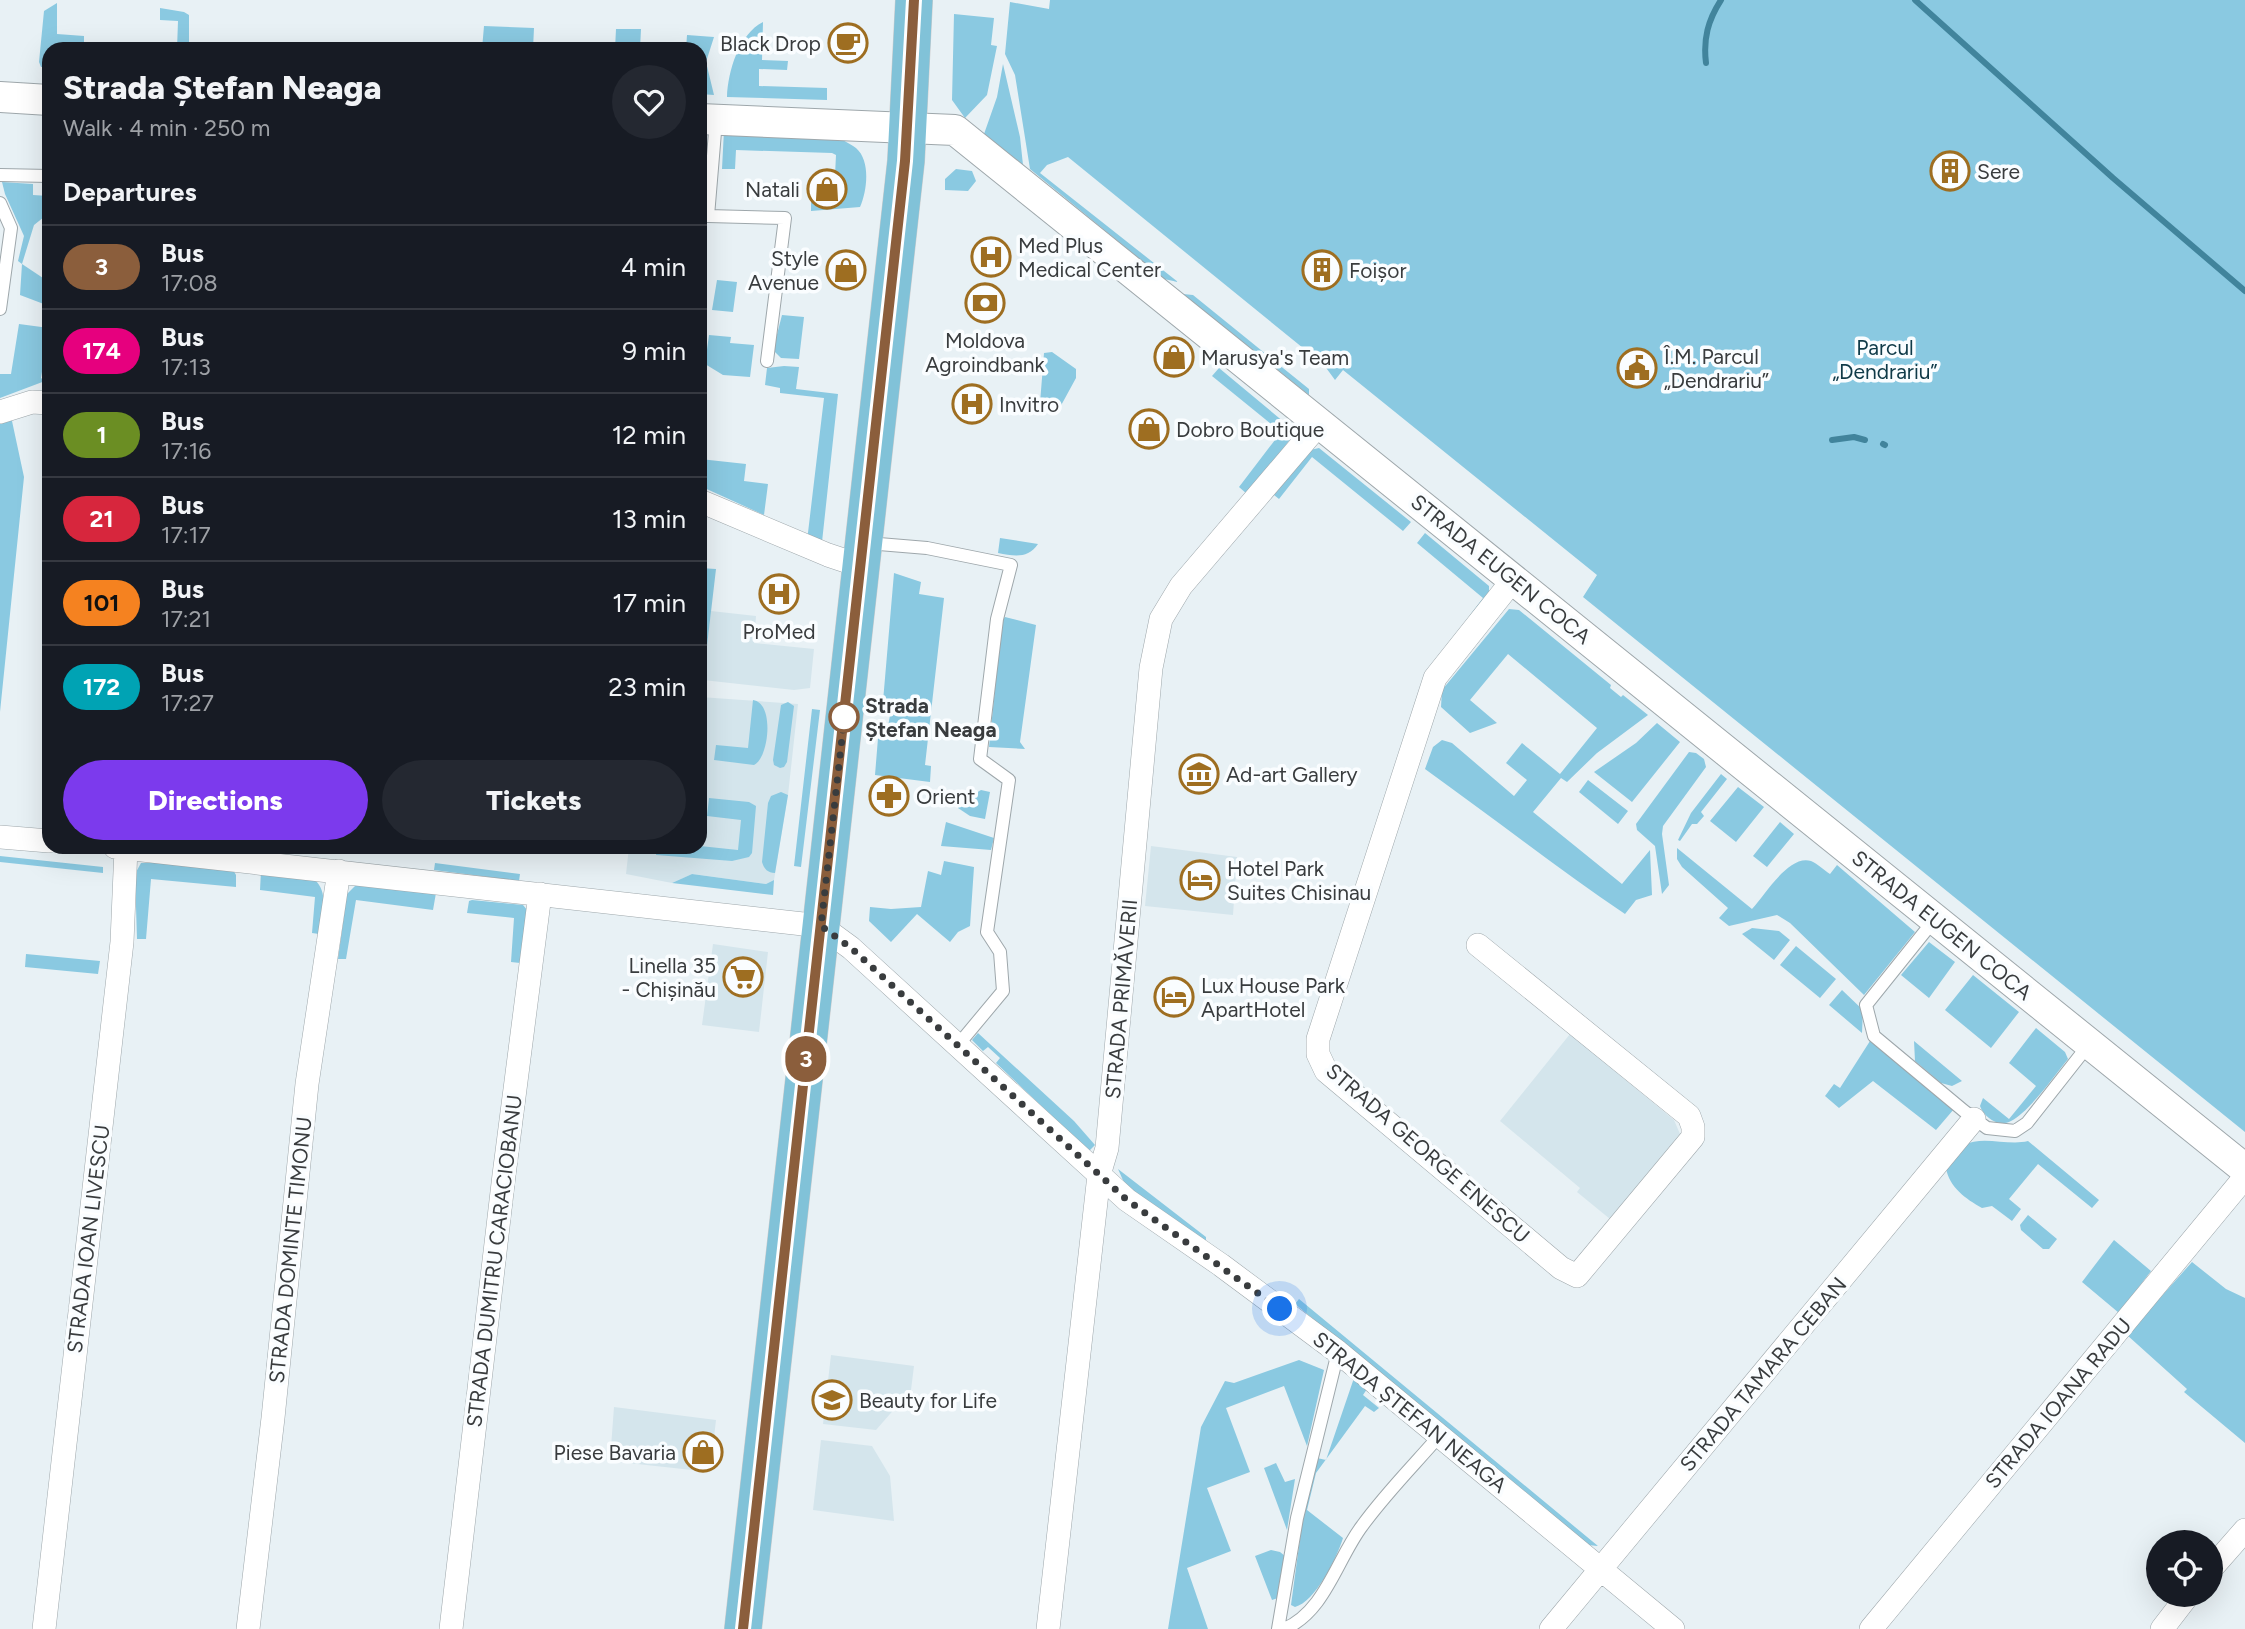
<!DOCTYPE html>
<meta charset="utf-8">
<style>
body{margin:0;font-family:Figtree,sans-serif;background:#242831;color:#f1f3f6;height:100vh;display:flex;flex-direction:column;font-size:26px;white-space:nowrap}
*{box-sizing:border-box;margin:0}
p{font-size:23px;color:#9ea1a6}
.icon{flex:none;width:38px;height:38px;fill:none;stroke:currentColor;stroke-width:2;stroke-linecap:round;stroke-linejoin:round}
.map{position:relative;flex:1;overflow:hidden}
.details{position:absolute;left:42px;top:42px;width:665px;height:812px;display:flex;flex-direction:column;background:#171b24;border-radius:21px;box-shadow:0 7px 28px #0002}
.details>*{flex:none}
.badge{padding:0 14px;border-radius:23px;font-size:24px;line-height:46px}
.fabs{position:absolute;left:2146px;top:1530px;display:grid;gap:14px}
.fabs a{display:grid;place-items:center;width:77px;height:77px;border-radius:50%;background:#171b24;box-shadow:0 7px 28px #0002;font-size:35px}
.you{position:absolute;width:35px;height:35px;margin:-18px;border:5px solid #fff;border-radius:50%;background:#1a73e8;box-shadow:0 0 0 10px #1a73e833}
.map>.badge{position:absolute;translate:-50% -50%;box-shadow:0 0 0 4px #fff}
h2{padding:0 21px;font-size:26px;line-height:63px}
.round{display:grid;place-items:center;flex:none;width:74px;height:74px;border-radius:37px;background:#242831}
.head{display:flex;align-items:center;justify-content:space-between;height:119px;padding:0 21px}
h1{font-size:33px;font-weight:800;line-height:52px}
.cta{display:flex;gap:14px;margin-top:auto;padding:14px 21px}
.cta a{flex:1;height:80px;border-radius:42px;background:#7c3aed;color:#fff;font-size:28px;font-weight:800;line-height:80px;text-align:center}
.cta a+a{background:#242831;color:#f1f3f6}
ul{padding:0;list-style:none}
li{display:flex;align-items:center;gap:21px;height:84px;padding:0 21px;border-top:2px solid #363941}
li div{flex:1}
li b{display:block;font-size:26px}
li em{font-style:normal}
li .badge{min-width:77px;font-weight:700;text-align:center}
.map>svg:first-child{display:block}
</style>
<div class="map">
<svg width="2245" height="1629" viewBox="0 0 2245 1629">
<rect width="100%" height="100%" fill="#e8f1f5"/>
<path fill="#d4e5ec" d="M711 611 756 616 754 643 814 649 810 688 794 690 703 680Z
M700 697 798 704 788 795 774 880 766 884 692 874 672 883 626 874 629 847H700Z
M1151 846 1237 857 1233 915 1145 906Z
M713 944 768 952 759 1032 702 1025Z
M1570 1034 1674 1120 1680 1134 1610 1219 1577 1192 1580 1188 1500 1121Z
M831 1355 914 1366 911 1390 876 1430 823 1424Z
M614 1407 716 1420 710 1472 610 1461Z
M821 1440 872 1446 890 1476 894 1521 813 1510Z"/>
<path fill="#8ac9e1" d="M1050 0H2245V1132L1583 597 1597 575 1343 370 1335 380 1324 365 1068 157 1047 165 1040 173 1178 282 1164 279 1030 169 1015 75 1005 54 1010 2 1049 9Z
M57 3V34L84 36V49H49V67H41L39 62 44 11Z
M160 8 184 12 189 15V49H177L178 21 160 20Z
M954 14 994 18 991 45 997 46 987 95 965 118 952 100Z
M763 22 762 60 788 61 787 70 759 69V86L827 88V100L727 97C728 71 739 34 763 22Z
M484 26 534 28 533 49H482Z
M616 29H641L640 49H615Z
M687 35 714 37 706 62 714 95 700 94V49H686Z
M1003 64 1020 137 1023 165 984 134 997 97Z
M724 130 841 139C846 142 852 145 856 148 871 161 867 191 860 207L811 211V197H830L831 177 835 175 836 155 832 153 736 150 735 169H722Z
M956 169 972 171 976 181 968 191 945 190V179Z
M2 182 33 184V195L49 196V213L34 225 22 264 49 282V306L20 295 22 264 18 261 24 236 5 194Z
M717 280 737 282 733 312 712 310Z
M1183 294 1193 295 1309 389V395Z
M782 315 804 317 799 359 781 358 773 350Z
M19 324 49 328 41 378 45 381 0 398V374H11Z
M709 335 731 337 730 343 754 345 750 377 723 375 705 364Z
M1052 352 1076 369V378L1058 411 1041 409 1040 403 1044 353Z
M784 366 799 367 796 389 838 394 822 542 807 541 824 398 780 393V388L765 385 767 368Z
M1219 368 1296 432 1247 494 1239 487 1281 432 1212 376Z
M4 418 12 421 24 477 0 712V419Z
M1319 448 1411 522 1403 531 1312 457 1279 499 1274 495 1310 450Z
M700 459 746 464 744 481 768 484 764 515 700 486Z
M1425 533 1489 586V600L1475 616 1470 615 1483 598 1417 543Z
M1000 538 1038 544C1028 559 1014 556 998 553Z
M700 568 716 569 703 680 700 681Z
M894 573 921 582 919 594 944 598 925 765 931 766 930 782 875 775 879 726 888 727 890 715 882 713Z
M1509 609 1519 610 1611 685 1610 688 1621 697 1623 695 1648 715 1597 753 1567 782 1561 778 1533 812 1622 884 1650 850 1652 895 1636 900 1625 914C1557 868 1492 817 1425 769L1433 747 1442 740 1452 743 1514 796 1527 780 1506 763 1522 743 1560 774 1597 728 1508 654 1470 700 1497 723 1470 733 1441 707 1442 690Z
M1005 617 1036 625 1020 742 1025 749 989 747 1002 620Z
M753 700C775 703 769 758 754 765L714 760 716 745 748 748Z
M788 702 794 706 787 762 784 767 780 768 774 765 773 760 781 705Z
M812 709 820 710 801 867 794 866Z
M1657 723 1680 742 1632 802 1594 772 1636 743Z
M1689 752 1696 753 1704 759 1706 767 1663 826 1662 834 1669 885 1662 894 1655 846 1637 830 1636 824Z
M1721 774 1727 779 1701 812 1704 816 1697 824H1692L1680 841 1678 840 1691 813Z
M1588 780 1628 811 1618 824 1579 792Z
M1738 787 1764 807 1736 842 1710 821Z
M981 790 990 792 985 819 970 816 958 808 961 802Z
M781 792 788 795 775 873C768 873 764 869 762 862L768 803 771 796Z
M709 798 749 802 756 806 752 853 749 857 732 861 656 855 657 847 700 846 738 850 741 820 707 816Z
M946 822 994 838 991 850 941 846Z
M1780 822 1794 834 1767 867 1753 856Z
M1677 848 1752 909C1765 895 1789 854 1811 861 1818 864 1824 870 1830 874L1837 865 1915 932 1864 995 1790 923 1777 915 1729 926 1719 918 1728 908 1682 867 1677 859Z
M0 856 103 867V873L0 862Z
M944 861 974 867 970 926 958 932 950 942 917 914 891 942 869 921 870 907 891 909 921 907 928 871 941 875Z
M141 863H172L232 868 236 875V887L151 879 146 939H137L135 874Z
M435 863 520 874 519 881 434 870Z
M261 871 314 879C330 893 322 916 319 934L312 933 315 897 260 890Z
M692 874 766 884 774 880 773 895 672 883Z
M364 883 436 893 433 910 356 900 346 959H338L347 894 355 886Z
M472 900 523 905 528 911 520 963 511 962 514 918 467 913 469 901Z
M1752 928 1779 931 1790 940 1774 960 1742 934Z
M1929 942 1955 962 1929 998 1901 975Z
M1796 946 1836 979 1820 998 1780 965Z
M26 954 100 961 98 974 25 967Z
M1973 975 2019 1012 1991 1048 1945 1010Z
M1842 990 1863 1010 1862 1033 1829 1005Z
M2036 1028 2065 1052 2068 1059C2053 1077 2031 1110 2011 1121 1998 1128 1984 1117 1980 1106L1983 1098 2009 1119 2036 1086 2009 1063Z
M978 1033 1074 1121 1095 1145 1089 1151 996 1063 1000 1058 988 1047 983 1051 972 1040Z
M1870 1041 1954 1109 1936 1130 1873 1081 1839 1108 1825 1096 1834 1084 1840 1088Z
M1914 1041 1962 1081 1952 1086 1941 1083 1915 1061Z
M2028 1141 2099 1200 2092 1208 2038 1164 2009 1199 2021 1209 2012 1221 1992 1206 1982 1208C1966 1199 1949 1187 1946 1168 1951 1162 1957 1149 1964 1145 1982 1135 2008 1146 2028 1141Z
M1118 1169 1206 1237V1244L1126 1187Z
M2028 1215 2057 1239 2049 1249H2043L2021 1230 2020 1225Z
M2114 1240 2151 1271 2119 1313 2082 1282Z
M2192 1262 2226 1289 2245 1298V1443L2184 1392 2187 1389 2127 1335Z
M1299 1299 1598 1546 1588 1545 1295 1304Z
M1299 1360 1324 1370 1307 1446 1284 1386 1226 1408 1250 1472 1207 1488 1231 1551 1187 1568 1208 1629H1168L1201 1427 1225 1381 1234 1383Z
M1354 1378 1367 1389 1363 1395 1379 1408 1374 1412 1365 1406 1316 1473 1307 1510 1343 1538C1337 1558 1315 1602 1295 1607L1291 1605 1304 1509 1317 1458 1326 1460Z
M1276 1463 1285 1482 1295 1479 1287 1530 1264 1468Z
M1271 1550 1280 1552 1285 1556 1278 1598 1272 1600 1255 1556Z"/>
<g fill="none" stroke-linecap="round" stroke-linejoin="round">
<path stroke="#41849c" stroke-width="6" d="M1915 0 2113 178 2245 291
M1706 63C1703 39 1708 20 1721 0
M1832 440 1854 437 1865 440
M1883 444 1885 445"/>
<g stroke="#9ea7ab" stroke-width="14">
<path id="service" d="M716 120 708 216 785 218 767 361
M0 175 49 176
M0 203 11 228 0 309
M867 543 927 548 1011 565 997 619 980 759 1009 780 987 932 1000 952 1003 991 958 1045
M1935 919 1866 1005 1874 1036 1964 1111 1987 1128 2015 1131 2027 1123 2090 1043
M1278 1629 1297 1518 1338 1352
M1284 1629C1325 1612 1337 1559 1362 1526 1385 1494 1414 1465 1440 1435"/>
</g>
<g stroke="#9ea7ab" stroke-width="24">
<path id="minor" d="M0 412 32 402 49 403
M700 501 828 555 861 566
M0 837 49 841
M115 847 821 926 851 948 1127 1200 1221 1265 1338 1352 1673 1629
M1478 945 1689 1116 1693 1127V1137L1577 1276 1561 1268 1326 1071 1318 1054V1039L1435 678 1513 580
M2210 1570 2245 1530
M44 1629 122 942 126 848
M248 1629 273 1418 307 1084 339 871
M451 1629 504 1175 540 894
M1048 1629 1099 1175 1107 1148 1151 668 1161 619 1181 586 1320 423
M1551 1629 1974 1119
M1871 1629 2245 1177
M2162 1629 2189 1594"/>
</g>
<g stroke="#9ea7ab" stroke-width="32">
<path id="tertiary" d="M0 97 49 100
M700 119 955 130 2245 1169"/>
</g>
<g stroke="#cccccd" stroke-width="38">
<path id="primary" d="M743 1629 906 161 914 0"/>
</g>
<use href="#service" stroke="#fff" stroke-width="12"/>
<use href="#minor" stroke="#fff" stroke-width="23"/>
<use href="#tertiary" stroke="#fff" stroke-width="30"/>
<use href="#primary" stroke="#81c2d8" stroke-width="37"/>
</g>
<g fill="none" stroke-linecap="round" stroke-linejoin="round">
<g stroke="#fff" stroke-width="16">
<path id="line" d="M743 1629 905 161 914 0"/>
</g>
<use href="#line" stroke="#8b5e3c" stroke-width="10"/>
<path stroke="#393c3e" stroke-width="7" stroke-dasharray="0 12.6" d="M844 717 845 711 821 926 851 948 1127 1200 1280 1309"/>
</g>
<defs>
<g id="cafe-ring" transform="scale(2.0125)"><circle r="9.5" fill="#fafdff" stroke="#9e6e21" stroke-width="1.5"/><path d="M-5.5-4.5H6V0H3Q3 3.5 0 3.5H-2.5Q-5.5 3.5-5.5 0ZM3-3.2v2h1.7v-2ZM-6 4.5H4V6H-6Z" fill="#9e6e21"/></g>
<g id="building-ring" transform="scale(2.0125)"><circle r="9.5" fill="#fafdff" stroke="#9e6e21" stroke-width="1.5"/><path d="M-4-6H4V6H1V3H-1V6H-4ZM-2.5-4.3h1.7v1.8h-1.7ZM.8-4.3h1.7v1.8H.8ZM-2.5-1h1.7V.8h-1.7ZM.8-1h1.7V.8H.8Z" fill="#9e6e21"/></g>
<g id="shop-ring" transform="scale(2.0125)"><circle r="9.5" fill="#fafdff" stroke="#9e6e21" stroke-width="1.5"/><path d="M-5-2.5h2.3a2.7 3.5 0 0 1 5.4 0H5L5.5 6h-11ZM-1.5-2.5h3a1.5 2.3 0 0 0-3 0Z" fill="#9e6e21"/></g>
<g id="hospital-ring" transform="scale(2.0125)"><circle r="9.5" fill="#fafdff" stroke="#9e6e21" stroke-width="1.5"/><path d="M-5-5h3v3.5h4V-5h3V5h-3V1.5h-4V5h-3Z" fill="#9e6e21"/></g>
<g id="bank-ring" transform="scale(2.0125)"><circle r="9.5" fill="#fafdff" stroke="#9e6e21" stroke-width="1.5"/><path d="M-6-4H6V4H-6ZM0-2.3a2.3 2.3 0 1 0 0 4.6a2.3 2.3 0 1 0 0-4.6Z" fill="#9e6e21"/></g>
<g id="civic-ring" transform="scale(2.0125)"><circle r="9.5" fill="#fafdff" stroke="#9e6e21" stroke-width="1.5"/><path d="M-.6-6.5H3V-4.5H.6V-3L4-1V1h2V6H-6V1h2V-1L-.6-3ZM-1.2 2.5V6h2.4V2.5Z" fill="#9e6e21"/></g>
<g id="museum-ring" transform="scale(2.0125)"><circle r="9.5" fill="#fafdff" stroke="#9e6e21" stroke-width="1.5"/><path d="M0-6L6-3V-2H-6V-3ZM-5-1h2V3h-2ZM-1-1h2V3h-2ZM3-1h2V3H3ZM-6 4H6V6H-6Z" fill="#9e6e21"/></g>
<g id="pharmacy-ring" transform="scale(2.0125)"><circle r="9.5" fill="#fafdff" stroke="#9e6e21" stroke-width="1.5"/><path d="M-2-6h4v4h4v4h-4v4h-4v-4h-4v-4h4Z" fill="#9e6e21"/></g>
<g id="hotel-ring" transform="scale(2.0125)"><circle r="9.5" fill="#fafdff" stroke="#9e6e21" stroke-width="1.5"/><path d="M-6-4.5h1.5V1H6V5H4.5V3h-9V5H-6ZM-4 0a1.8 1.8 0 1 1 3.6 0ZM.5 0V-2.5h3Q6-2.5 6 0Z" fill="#9e6e21"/></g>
<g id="supermarket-ring" transform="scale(2.0125)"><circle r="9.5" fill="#fafdff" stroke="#9e6e21" stroke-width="1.5"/><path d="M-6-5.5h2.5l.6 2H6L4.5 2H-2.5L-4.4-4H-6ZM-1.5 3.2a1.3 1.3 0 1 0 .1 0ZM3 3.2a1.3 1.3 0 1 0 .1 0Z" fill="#9e6e21"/></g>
<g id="school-ring" transform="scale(2.0125)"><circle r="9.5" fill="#fafdff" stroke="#9e6e21" stroke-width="1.5"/><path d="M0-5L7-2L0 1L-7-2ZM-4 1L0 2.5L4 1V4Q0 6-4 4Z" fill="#9e6e21"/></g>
</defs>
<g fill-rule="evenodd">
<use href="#cafe-ring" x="848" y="43"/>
<use href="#building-ring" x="1950" y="171"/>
<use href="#shop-ring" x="827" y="189"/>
<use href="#hospital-ring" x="991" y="257"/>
<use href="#shop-ring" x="846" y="270"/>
<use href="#building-ring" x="1322" y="270"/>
<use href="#bank-ring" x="985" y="303"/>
<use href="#shop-ring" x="1174" y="357"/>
<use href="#civic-ring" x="1637" y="368"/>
<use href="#hospital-ring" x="972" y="404"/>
<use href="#shop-ring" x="1149" y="429"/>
<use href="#hospital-ring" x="779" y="594"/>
<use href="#museum-ring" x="1199" y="774"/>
<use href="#pharmacy-ring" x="889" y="796"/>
<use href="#hotel-ring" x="1200" y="880"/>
<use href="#supermarket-ring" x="743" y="977"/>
<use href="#hotel-ring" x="1174" y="997"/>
<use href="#school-ring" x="832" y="1400"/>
<use href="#shop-ring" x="703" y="1452"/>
</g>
<circle fill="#fff" stroke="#8b5e3c" stroke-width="3.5" cx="844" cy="717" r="14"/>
<g text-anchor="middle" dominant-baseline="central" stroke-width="7" stroke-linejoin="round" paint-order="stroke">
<g font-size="21" fill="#393c3e" stroke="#fafdff" text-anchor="start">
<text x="821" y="43" text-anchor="end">Black Drop</text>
<text x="1977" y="171">Sere</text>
<text x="800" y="189" text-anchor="end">Natali</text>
<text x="1018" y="245">Med Plus<tspan x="1018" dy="24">Medical Center</tspan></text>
<text x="819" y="258" text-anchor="end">Style<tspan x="819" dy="24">Avenue</tspan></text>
<text x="1349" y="270">Foișor</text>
<text x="985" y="340" text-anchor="middle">Moldova<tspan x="985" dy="24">Agroindbank</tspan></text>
<text x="1664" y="356">Î.M. Parcul<tspan x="1664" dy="24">„Dendrariu”</tspan></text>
<text x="1201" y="357">Marusya's Team</text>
<text x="999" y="404">Invitro</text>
<text x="1176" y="429">Dobro Boutique</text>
<text x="779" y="631" text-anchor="middle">ProMed</text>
<text x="1226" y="774">Ad-art Gallery</text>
<text x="916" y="796">Orient</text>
<text x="1227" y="868">Hotel Park<tspan x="1227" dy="24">Suites Chisinau</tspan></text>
<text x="716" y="965" text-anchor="end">Linella 35<tspan x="716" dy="24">- Chișinău</tspan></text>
<text x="1201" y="985">Lux House Park<tspan x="1201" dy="24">ApartHotel</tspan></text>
<text x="859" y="1400">Beauty for Life</text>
<text x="676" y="1452" text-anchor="end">Piese Bavaria</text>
</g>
<g font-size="21" fill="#0f3a48" stroke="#fafdff">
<text x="1885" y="347">Parcul<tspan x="1885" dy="24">„Dendrariu”</tspan></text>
</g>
<g font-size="21" fill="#393c3e" stroke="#fafdff">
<text transform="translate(1501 569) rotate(39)">STRADA EUGEN COCA</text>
<text transform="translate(1942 925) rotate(39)">STRADA EUGEN COCA</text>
<text transform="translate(1121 999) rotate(-85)">STRADA PRIMĂVERII</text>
<text transform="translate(1428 1153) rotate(41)">STRADA GEORGE ENESCU</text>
<text transform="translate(88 1239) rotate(-83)">STRADA IOAN LIVESCU</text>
<text transform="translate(290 1250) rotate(-84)">STRADA DOMINTE TIMONU</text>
<text transform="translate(494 1261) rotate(-83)">STRADA DUMITRU CARACIOBANU</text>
<text transform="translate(1763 1374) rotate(-50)">STRADA TAMARA CEBAN</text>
<text transform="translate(2058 1403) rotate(-50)">STRADA IOANA RADU</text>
<text transform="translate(1410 1412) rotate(39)">STRADA ȘTEFAN NEAGA</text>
</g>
<g font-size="21" font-weight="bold" fill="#393c3e" stroke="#fafdff" text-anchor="start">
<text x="865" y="705">Strada<tspan x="865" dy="24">Ștefan Neaga</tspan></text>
</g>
</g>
</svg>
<div class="fabs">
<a><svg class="icon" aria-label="locate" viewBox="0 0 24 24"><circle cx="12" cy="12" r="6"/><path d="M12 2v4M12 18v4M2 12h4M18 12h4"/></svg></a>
</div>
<div class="you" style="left:1280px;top:1309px"></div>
<b class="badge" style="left:806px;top:1059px;background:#8b5e3c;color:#fff">3</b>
<section class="details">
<div class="head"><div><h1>Strada Ștefan Neaga</h1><p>Walk · 4 min · 250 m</p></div><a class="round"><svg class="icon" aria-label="heart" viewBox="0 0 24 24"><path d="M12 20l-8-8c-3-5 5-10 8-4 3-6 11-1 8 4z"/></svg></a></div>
<h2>Departures</h2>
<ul>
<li><span class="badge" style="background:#8b5e3c;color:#fff">3</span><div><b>Bus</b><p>17:08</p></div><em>4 min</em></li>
<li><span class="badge" style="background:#e6007e;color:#fff">174</span><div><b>Bus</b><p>17:13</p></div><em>9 min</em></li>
<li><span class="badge" style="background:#6b8e23;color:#fff">1</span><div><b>Bus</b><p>17:16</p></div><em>12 min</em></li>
<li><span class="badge" style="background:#d7263d;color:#fff">21</span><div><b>Bus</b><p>17:17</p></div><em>13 min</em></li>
<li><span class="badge" style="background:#f58220;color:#111">101</span><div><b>Bus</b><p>17:21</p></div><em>17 min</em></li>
<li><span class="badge" style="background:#00a3b4;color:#fff">172</span><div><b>Bus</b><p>17:27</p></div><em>23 min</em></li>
</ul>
<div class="cta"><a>Directions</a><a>Tickets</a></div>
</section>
</div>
